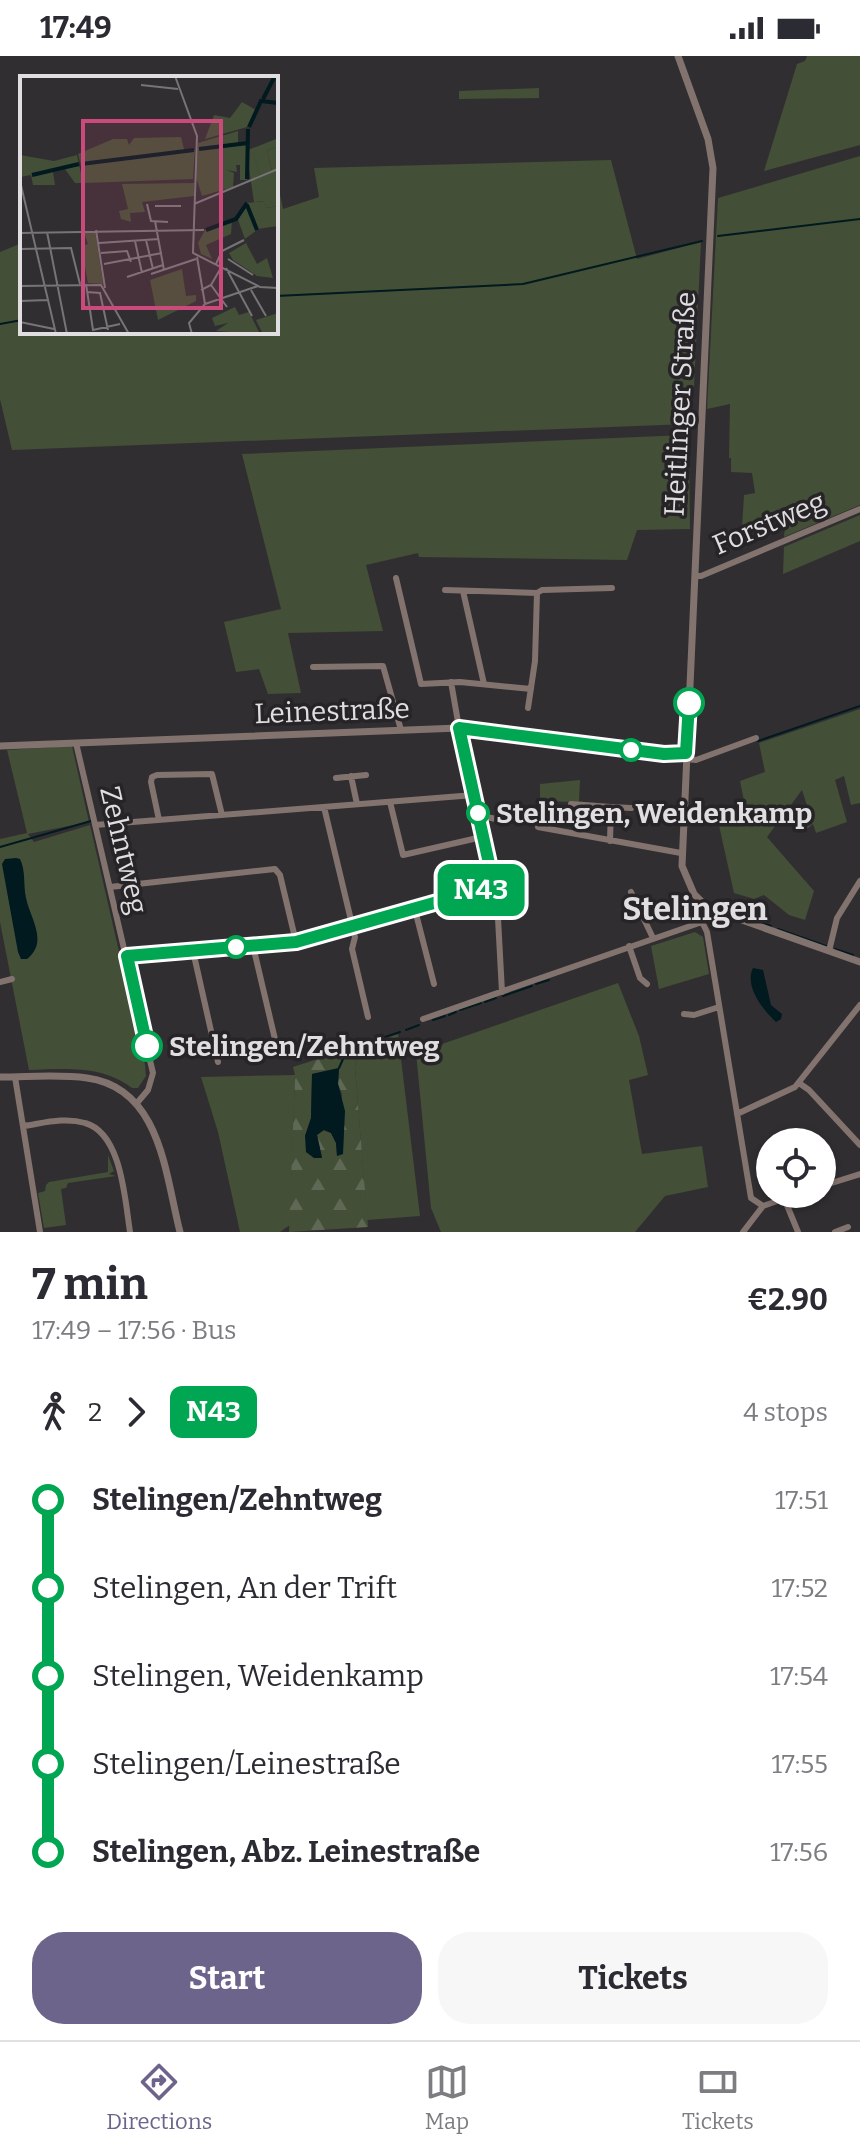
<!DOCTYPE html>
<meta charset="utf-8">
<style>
body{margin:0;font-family:Bitter,serif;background:#f7f7f7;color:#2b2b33;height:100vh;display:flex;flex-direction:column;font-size:30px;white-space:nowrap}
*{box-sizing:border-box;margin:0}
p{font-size:26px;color:#7c7c81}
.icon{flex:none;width:44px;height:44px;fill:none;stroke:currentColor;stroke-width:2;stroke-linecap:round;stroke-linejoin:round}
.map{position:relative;height:1176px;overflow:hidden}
.details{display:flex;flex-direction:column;background:#fff;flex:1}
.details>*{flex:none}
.badge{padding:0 16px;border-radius:12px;font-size:28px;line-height:52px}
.buttons{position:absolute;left:756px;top:1072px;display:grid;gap:16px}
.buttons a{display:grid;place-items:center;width:80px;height:80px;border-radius:50%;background:#fff;box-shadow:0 2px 6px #0004;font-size:40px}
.map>.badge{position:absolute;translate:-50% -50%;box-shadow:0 0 0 4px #fff}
.legs{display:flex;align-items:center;gap:12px;height:88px;padding:0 32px;font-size:26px}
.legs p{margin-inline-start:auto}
.head{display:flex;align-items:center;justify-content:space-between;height:136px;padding:0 32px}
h1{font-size:44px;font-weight:700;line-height:60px}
.action{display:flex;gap:16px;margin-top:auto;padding:16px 32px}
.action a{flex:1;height:92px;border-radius:32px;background:#6c648b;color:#fff;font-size:32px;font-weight:700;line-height:92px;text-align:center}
.action a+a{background:#f7f7f7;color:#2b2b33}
ul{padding:0 32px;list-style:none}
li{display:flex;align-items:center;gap:28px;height:88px;font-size:30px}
li i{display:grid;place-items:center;width:12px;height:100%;margin:0 10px;background:currentColor}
li i::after{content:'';width:20px;height:20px;margin:-10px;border:6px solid;border-radius:50%;background:#fff}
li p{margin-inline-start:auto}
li:first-child i{background:linear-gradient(#0000 50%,currentColor 0)}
li:last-child i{background:linear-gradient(currentColor 50%,#0000 0)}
.status{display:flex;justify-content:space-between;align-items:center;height:56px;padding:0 40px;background:#fff;direction:ltr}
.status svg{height:22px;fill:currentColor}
.menu{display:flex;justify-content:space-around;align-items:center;height:112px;border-top:2px solid #e1e1e2;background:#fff;font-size:22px;color:#7c7c81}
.menu a{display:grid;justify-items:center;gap:4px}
.menu .selected{color:#6c648b}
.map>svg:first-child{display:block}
</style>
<div class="status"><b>17:49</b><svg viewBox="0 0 49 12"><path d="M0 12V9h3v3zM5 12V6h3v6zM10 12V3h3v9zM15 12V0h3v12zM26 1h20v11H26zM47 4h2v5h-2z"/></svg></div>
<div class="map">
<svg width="860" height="1176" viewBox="0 0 860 1176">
<defs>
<pattern id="forest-firs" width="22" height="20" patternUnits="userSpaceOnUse" patternTransform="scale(2)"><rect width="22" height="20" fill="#434f37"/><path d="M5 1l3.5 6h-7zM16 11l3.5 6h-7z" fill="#5e6854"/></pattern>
</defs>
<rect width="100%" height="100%" fill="#312e31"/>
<path fill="#434f37" d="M807 0H860V89L764 115 797 8 805 5Z
M539 32V42L459 43V35Z
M860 100V449L784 481 786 457 742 472 744 439 755 437 752 417 731 416V402H729L730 348 707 353 718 142Z
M611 104 637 203 701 186 694 331 688 368 12 394 0 343V196L22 187V276H276V119L283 153 319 141 314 112Z
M685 379 689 388 690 473 637 474 627 504 419 501 418 497 366 509 383 575 288 577 301 637 268 638 259 613 236 616 224 566 281 553 242 398Z
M860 459V485L783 518 784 491Z
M860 653V747L851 749 844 720 835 724 847 766 816 777 813 768 807 773 801 772V762H811L802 734 767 781 814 835 805 864 789 859 764 839 754 843 734 837 718 765 746 755 740 725 765 716 759 687Z
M72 690 89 766 28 778 34 786 90 769 145 1009 146 1020 138 1032H132C101 1009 67 1013 29 1014L0 866V783L27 777 7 694Z
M580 724 579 746 540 745V728Z
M695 876 703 881 709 918 659 933 651 890Z
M618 927 639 980 648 1019 629 1024 642 1098 702 1090 708 1131 665 1140 635 1176H441L431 1152 416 997Z
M398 978 420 1160 367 1164 355 1011 358 990Z
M295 1019 290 1169 280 1176H240L218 1076 201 1021Z
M108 1099 114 1115 109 1118 116 1120 68 1127 66 1132 61 1133 66 1169 44 1172 38 1137 45 1135 46 1129 49 1126 108 1116Z"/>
<path fill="url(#forest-firs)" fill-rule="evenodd" d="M358 990 355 1011 368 1171 289 1176 295 1019 293 1011ZM339 1012 338 1028 342 1038 337 1100 336 1087 331 1077 323 1074 317 1079 322 1101 305 1080 311 1062 312 1018Z"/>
<path fill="#001a1f" d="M16 802 20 803C26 815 23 828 26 842 30 862 49 886 27 903H21L18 896 2 808 5 803Z
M753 912 763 914 771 949 782 958 781 963 776 966C763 954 744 930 753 912Z
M339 1012 338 1028 345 1055 343 1098 337 1100 336 1087 331 1077 324 1074 317 1079 322 1102H314L306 1096 305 1080 311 1062 312 1018Z"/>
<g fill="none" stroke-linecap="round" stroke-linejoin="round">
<path stroke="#001a1f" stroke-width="2" d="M718 180 860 163
M276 240 523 228 702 185
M0 268 22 264
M758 685 860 650
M0 791 91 765
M760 866 771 870
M778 873 826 890
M835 893 853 899
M536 928 549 924
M503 940 532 930
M485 946 496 942
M460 954 481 947
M449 959 456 956
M433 964 445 960
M406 974 419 969
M339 1012 347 994 400 976"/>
<path stroke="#83736f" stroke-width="6" d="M695 520H701L860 453
M396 522 421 628 460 626 531 633
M445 534 537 537 542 534 612 532
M463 535 484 628
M313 611 383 610 401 674
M451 626 461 683 497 844 502 936
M528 652 535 605 537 537
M76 687 153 1017 148 1034 137 1047
M686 703 696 704 756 682
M351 720 357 748
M336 722 366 719
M390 746 403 799 482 781
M571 748 611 751 610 785
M324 751 355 881 352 893 368 961
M611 751 631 752
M478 759 509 766
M159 764 151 726 152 721 157 719 212 718 222 759
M95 769 474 739
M538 771 681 797
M110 831 275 813 280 819 296 886
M631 836 653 882
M708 852 702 866 707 876 751 1142 763 1150
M415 854 434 928
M253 890 278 996
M629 890 640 922 647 928
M193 895 218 1006
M829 895 837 862 860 825
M127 900 296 886 494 830
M0 926 12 923
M684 958 694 959 719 951
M423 963 702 866
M15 1021 40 1176
M799 1027 809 1034 860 1089
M737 1058 795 1031 860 949
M24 1070C44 1067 65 1061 85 1067 122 1077 125 1145 130 1176
M822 1130 860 1118
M784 1142 798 1176
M763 1150 797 1138
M743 1176 763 1150
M835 1176 848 1171"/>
<path stroke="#83736f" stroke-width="7" d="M678 0 708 83 713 112 682 810 694 838 708 852 860 906
M0 690 459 672 664 698 686 703
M0 1021C29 1021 59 1018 87 1022 161 1032 165 1118 180 1176"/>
</g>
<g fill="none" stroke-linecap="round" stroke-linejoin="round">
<g stroke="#fff" stroke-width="18">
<path id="line-1" d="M147 990 127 900 296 886 494 830 459 672 664 698 686 697 689 647"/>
</g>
<use href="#line-1" stroke="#00a651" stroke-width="12"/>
</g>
<g fill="#fff" stroke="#00a651" stroke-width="4">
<circle cx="689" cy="647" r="14"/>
<circle cx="631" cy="694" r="10"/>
<circle cx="478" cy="757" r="10"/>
<circle cx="236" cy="891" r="10"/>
<circle cx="147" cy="990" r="14"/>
</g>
<g text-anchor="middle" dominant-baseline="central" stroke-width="7" stroke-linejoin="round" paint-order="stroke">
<g font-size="28" fill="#e0dee0" stroke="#272427">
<text transform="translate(680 348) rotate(-87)">Heitlinger Straße</text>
<text transform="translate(769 467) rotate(-23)">Forstweg</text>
<text transform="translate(332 655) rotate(-2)">Leinestraße</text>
<text transform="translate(124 794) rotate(77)">Zehntweg</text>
</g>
<g font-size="28" font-weight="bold" fill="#e0dee0" stroke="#272427" text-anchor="start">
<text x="496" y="757">Stelingen, Weidenkamp</text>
<text x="169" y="990">Stelingen/Zehntweg</text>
</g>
<g font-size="32" font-weight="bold" fill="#e0dee0" stroke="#272427">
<text x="695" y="853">Stelingen</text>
</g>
</g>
<g transform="translate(20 20)">
<rect width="258" height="258" fill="#312e31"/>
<path d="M222 26 236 34 227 51 185 63 194 39 210 42ZM218 55V68L227 67 228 74 256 63 258 71 247 74 252 95 240 100 233 78H228L227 104H220V89H216L217 96 207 94 214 97 213 111 182 120 176 101 178 67ZM161 61 165 77 175 74 173 103 65 107 58 78 93 63H107L109 69 114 62ZM0 79 34 85 57 79 63 107H55L45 93 33 96 35 109H13L11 99 0 101ZM174 107V120L122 126 125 136 110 137 111 146 101 143 99 135 108 133 102 108ZM245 125 246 132 258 130V150L238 153 230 135 237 154 225 163 218 144 227 127ZM212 145 211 158 186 169 192 183 181 178 178 167 185 154ZM75 155 83 208 68 207 61 170 68 168 64 156ZM226 167 237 188 247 182 253 202 237 200 213 184 209 177ZM162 193 166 220 176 219V225L138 244 130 204ZM215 231 219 239 229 236 240 258 196 255 208 247 195 250 192 242ZM258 237V258H243L236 244Z" fill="#434f37"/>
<path d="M258 71V130L246 132 244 125 234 126 227 79 233 77 240 99 252 95 247 74Z" fill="#434f37"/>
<path fill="none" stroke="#001a1f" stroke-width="4" d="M243 23 255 0M229 51 241 25 258 27M179 73 228 67M61 88 174 74M12 99 59 88M227 103 228 53M227 129 237 154M186 154 216 143 227 127"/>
<path fill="none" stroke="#777477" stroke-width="2" d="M155 0 177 60 173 177 240 211 258 212M121 9 158 13M0 105 36 258M127 128 131 145 148 146M174 128 258 93M135 130H161M135 145 144 194M76 154 85 212M27 156 47 258M0 157 184 154M126 164 133 193M115 165 122 197M79 167 139 163M0 173 51 172 60 208M81 177 107 175 111 186M177 181 185 228M208 183 233 199M84 188 142 177M196 188 202 175 224 164M206 192 232 240M131 198 176 183M107 201 143 189M66 208 73 254 100 248M191 209 207 231M0 210 81 209 109 258M181 214 191 209 202 190M231 214 246 240M67 216 80 217 88 254M0 225 28 224M185 228 238 210M0 246 34 253M172 258 169 247 185 228"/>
<path fill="#ca4a7c" fill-opacity="0.15" stroke="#ca4a7c" stroke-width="4" d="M63 45H201V232H63Z"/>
<rect width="258" height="258" fill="none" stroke="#e0dee0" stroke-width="4"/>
</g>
</svg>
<div class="buttons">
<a><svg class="icon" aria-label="locate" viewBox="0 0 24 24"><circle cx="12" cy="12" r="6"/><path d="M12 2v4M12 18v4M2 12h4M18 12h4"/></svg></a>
</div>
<b class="badge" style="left:481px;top:834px;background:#00a651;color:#fff">N43</b>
</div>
<section class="details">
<div class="head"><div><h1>7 min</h1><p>17:49 – 17:56 · Bus</p></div><b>€2.90</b></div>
<div class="legs"><svg class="icon" aria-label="walk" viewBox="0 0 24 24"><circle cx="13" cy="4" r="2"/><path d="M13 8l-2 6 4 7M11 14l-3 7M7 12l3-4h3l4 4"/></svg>2<svg class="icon" aria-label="forward" viewBox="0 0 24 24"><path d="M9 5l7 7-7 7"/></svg><b class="badge" style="background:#00a651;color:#fff">N43</b><p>4 stops</p></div>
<ul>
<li><i style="color:#00a651"></i><b>Stelingen/Zehntweg</b><p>17:51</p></li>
<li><i style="color:#00a651"></i><span>Stelingen, An der Trift</span><p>17:52</p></li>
<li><i style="color:#00a651"></i><span>Stelingen, Weidenkamp</span><p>17:54</p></li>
<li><i style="color:#00a651"></i><span>Stelingen/Leinestraße</span><p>17:55</p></li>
<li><i style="color:#00a651"></i><b>Stelingen, Abz. Leinestraße</b><p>17:56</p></li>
</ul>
<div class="action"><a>Start</a><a>Tickets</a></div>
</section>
<nav class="menu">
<a class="selected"><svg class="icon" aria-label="directions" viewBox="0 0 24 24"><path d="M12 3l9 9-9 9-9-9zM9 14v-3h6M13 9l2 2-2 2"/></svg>Directions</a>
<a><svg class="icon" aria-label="map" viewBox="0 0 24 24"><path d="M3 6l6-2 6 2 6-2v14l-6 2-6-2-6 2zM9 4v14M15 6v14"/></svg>Map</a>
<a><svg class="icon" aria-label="tickets" viewBox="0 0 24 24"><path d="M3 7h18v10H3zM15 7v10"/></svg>Tickets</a>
</nav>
